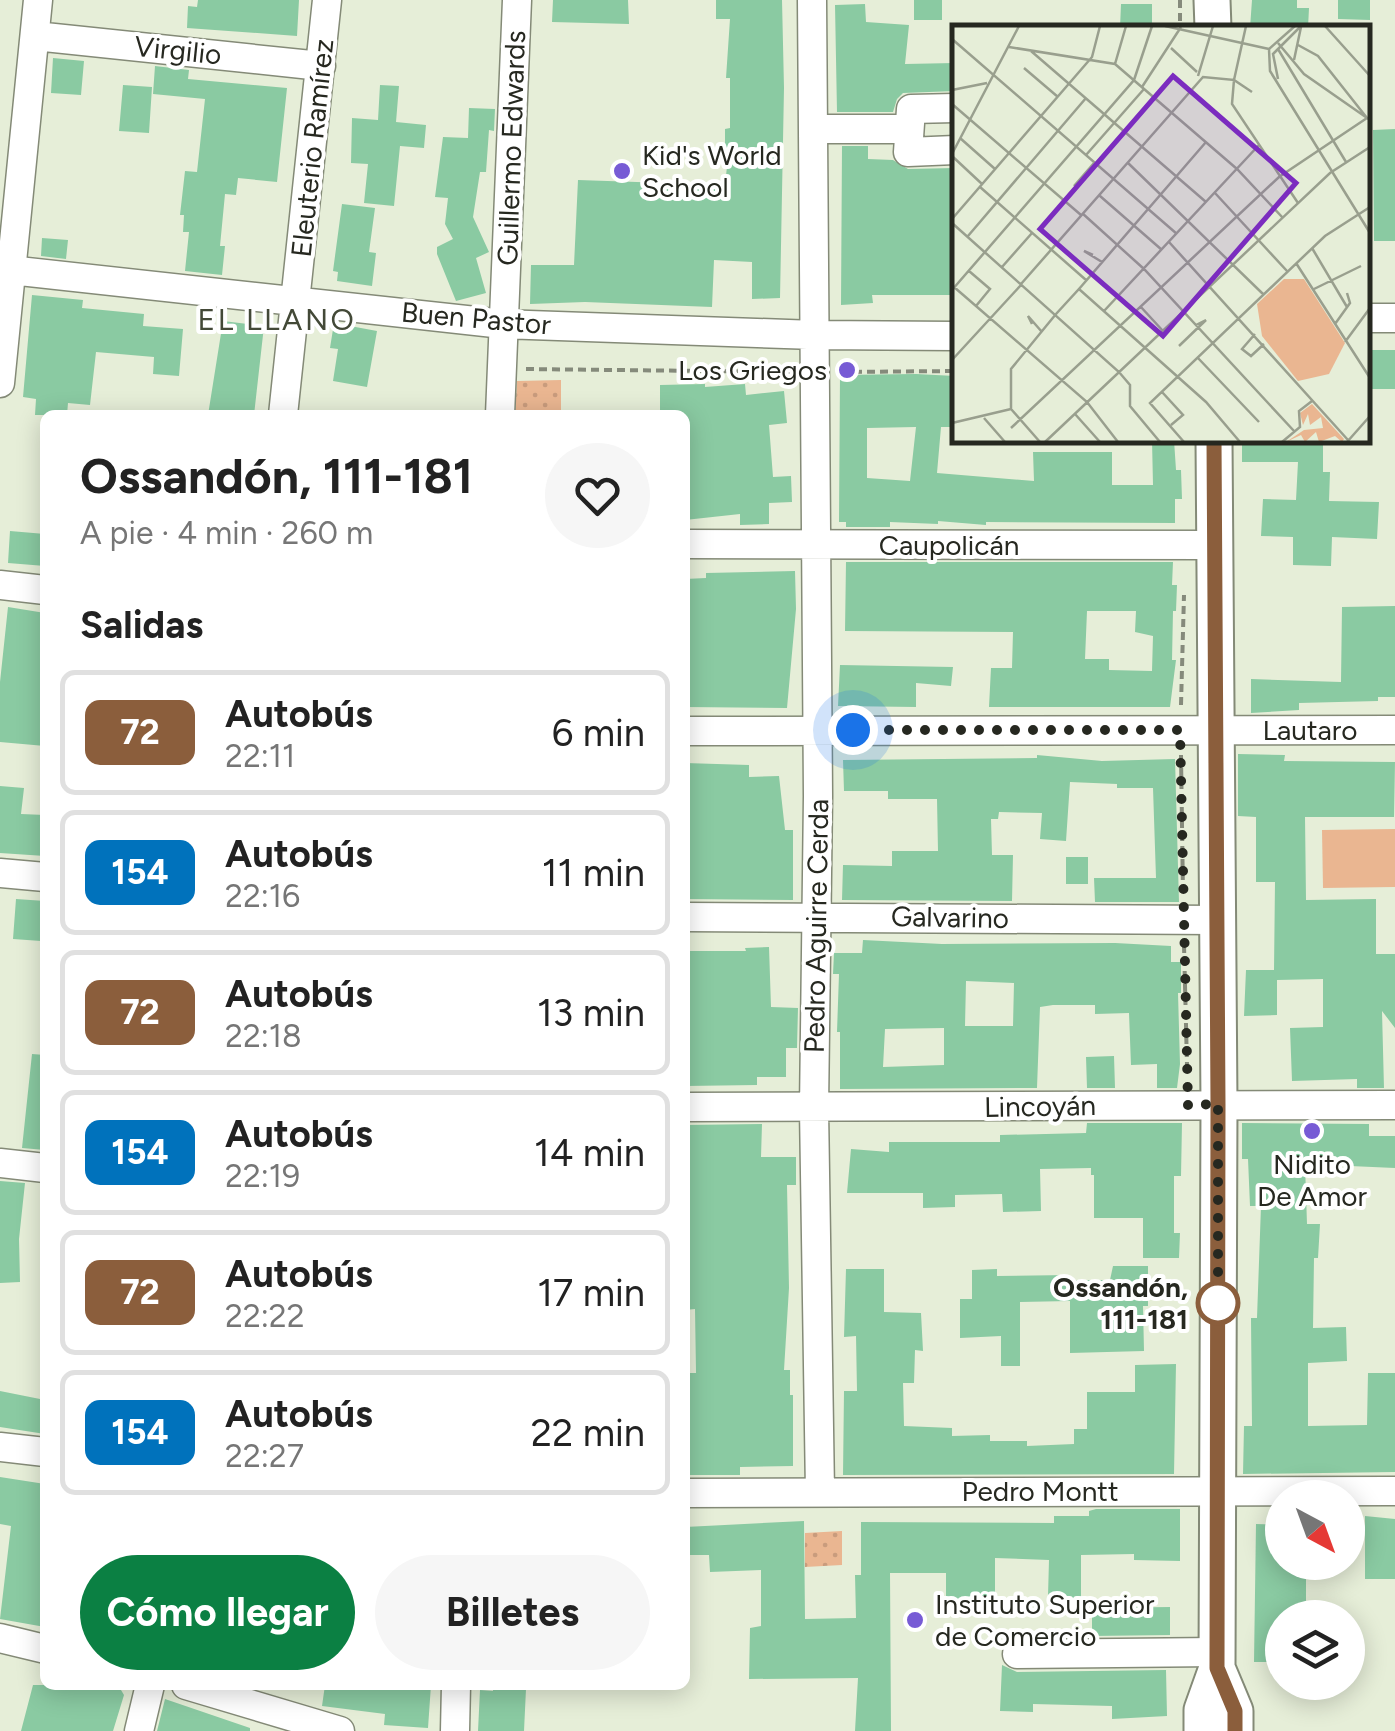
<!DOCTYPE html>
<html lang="es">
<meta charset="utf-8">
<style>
body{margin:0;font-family:Figtree,sans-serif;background:#f6f6f6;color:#222;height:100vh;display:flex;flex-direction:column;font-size:38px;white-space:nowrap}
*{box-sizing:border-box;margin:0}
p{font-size:32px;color:#767676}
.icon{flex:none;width:55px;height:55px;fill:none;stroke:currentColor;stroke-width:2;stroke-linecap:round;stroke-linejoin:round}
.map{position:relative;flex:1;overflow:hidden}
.panel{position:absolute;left:40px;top:410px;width:650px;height:1280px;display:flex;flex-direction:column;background:#fff;border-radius:15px;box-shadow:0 5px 25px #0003}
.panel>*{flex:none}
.badge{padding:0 20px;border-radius:15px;font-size:35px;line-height:65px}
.needle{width:65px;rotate:139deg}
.fabs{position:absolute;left:1265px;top:1480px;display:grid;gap:20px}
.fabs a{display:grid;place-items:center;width:100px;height:100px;border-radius:50%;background:#fff;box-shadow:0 5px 25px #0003;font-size:50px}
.you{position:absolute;width:50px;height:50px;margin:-25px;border:8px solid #fff;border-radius:50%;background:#1a73e8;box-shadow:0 0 0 15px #1a73e833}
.map>.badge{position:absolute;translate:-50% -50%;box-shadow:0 0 0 5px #fff}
h2{padding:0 40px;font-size:38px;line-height:90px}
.round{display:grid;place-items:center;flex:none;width:105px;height:105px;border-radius:52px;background:#f6f6f6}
.head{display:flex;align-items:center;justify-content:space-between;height:170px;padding:0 40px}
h1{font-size:48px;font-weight:700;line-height:75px}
.primary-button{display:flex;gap:20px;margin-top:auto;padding:20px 40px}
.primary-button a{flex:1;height:115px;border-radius:60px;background:#0b8043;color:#fff;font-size:40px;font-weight:700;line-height:115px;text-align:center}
.primary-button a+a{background:#f6f6f6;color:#222}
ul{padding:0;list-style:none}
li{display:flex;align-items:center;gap:30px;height:125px;margin:0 20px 15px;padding:0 20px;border:5px solid #e0e0e0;border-radius:15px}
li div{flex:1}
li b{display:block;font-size:38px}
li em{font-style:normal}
li .badge{min-width:110px;font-weight:700;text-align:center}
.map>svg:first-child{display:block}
</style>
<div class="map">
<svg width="1395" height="1731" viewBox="0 0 1395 1731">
<defs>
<pattern id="grass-dots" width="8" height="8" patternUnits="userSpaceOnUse" patternTransform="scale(2.5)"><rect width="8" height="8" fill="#eab691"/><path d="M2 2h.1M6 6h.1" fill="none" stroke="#c99c7d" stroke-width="1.8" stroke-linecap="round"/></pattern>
</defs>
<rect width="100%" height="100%" fill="#e6eed8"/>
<path fill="url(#grass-dots)" d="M561 380V415H515L517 381Z
M842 1531V1565L805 1567V1533Z"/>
<path fill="#eab691" d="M1395 829V887L1323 888 1322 830Z"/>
<path fill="#8acaa2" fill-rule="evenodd" d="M198 0H299L297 36 187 28 188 6 197 7Z
M553 0H628L629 24 552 22Z
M716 0H782L784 88 780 298 752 299V262L714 260 712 307 585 302 530 304 531 265H574L578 180 725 185 729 148H725V129L730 128V78H726L730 19H716Z
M914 0H942V20H914Z
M1252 0H1297V8H1309L1308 28H1250Z
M1338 0H1370V20L1338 19Z
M865 4 866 22 909 25 905 64 955 63V91L903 93 897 99 893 112H837L835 5Z
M1121 4H1152V28H1120Z
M53 58 84 61 81 95 51 93Z
M155 66 189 70 188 79 287 88 277 182 238 178 236 195 225 194 220 246H225L222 275 185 271 189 232H183L184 215H180L185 171 197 172 205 99 153 94Z
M123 85 152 87 149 133 119 131Z
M380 85 399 86 396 122 426 125 424 148 400 146 394 206 364 203 368 164 351 163 352 118 378 120Z
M469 108 495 109 494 131 489 130 486 172H480L473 217 489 252 476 258 486 293 456 301 437 254V247L453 239 445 224 448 198 435 197 443 137 468 138Z
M1395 129V241H1374L1373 130Z
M842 146H868V159L893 160 908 169 955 168V295H872L873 303 841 305Z
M342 204 375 208 369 252 376 253 372 286 337 281 338 272 333 271Z
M42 238 68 240 66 259 41 256Z
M32 295 83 300 82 308 144 314 143 326 183 329 179 376 153 374 154 357 96 352 90 405 68 403 67 415H35L36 399 23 397Z
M223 321 264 326 254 415H208Z
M334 323 377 331 367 387 333 381 338 349 330 348Z
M1368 350H1395V389H1368Z
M916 374 955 376V427H941L937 473 1034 481 1033 452H1112V485H1153L1152 440H1174L1176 470H1181L1182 499H1175V523L986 522V525L938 521V524L890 522V527H846V522H839L840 375ZM916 427 910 481 867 478V428Z
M705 384V387L745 384 746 395 784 391 787 423 769 425 773 477 791 476 792 502 769 503V524L740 525V514L685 520V415H660V385Z
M1242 440H1296V444H1323V472H1330L1329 501 1379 502 1377 539 1332 537 1331 566 1293 565V537L1261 536 1263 499 1296 500 1298 462H1242Z
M10 531 45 534V566L8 563Z
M846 562H1173L1172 585H1177L1176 611H1173L1172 660H1176L1170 707H989L991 668H1012L1013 632 845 631ZM1087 611H1136L1135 632 1153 636 1152 671 1109 670V659H1085Z
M795 571 796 609 787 708 685 707 689 631H685V579L706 578V573Z
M1395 606V697H1378V701L1299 703V710L1251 713V679L1341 682 1342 607Z
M8 607 45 613V746L0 742V682Z
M840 665 953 667 951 686 916 683V707L838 706Z
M1238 754 1285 755 1284 761 1395 762 1394 817H1305L1306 900 1376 899V954H1395V1028L1382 1011 1384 1088H1357V1079L1292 1081 1290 1028 1323 1027V979L1277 980V1015L1244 1016 1246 970H1274L1275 882H1256V817L1238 816Z
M1037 755 1102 761 1175 759 1179 902H1095L1094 878H1156L1153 788H1117V784L1070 782 1066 841 1040 839 1042 813 999 812 998 819H991L992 855H1013L1012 901 842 900 843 865 892 866V851H938L937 799H888V791H844L843 760 1037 758Z
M685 763 749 765V777L779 776 785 830H793V900L685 899Z
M0 786 24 788 21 814 45 815V856L0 853Z
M1066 857H1088V884H1066Z
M16 899 45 901V931H42L41 941 13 939Z
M863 940 942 944 1115 943 1171 946V962H1181V993H1178L1180 1064 1177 1088H1157V1064L1131 1065 1129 1013 1095 1014V1005H1053L1040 1007 1037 1088 840 1089V1032H837L839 974H833L834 953H862ZM966 981 1014 983 1013 1026H965ZM944 1028V1065L883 1067 885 1029Z
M769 947 771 1007 798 1008 797 1048H786V1077H757V1085L685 1086V951H746L745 948Z
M32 1054 45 1055V1150L22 1148Z
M1114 1056 1115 1088H1087L1086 1057Z
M1087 1123H1182L1181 1176H1174V1233H1180L1179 1258H1143V1218H1094V1175H1091V1168L1040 1169 1041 1211 1003 1212 1002 1194 955 1195V1207L923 1208V1193H847L851 1149 889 1152V1142H1000V1135L1086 1133Z
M1242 1123 1369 1124V1136H1395V1168L1305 1164 1307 1224H1320L1318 1258H1314L1313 1328 1346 1327 1347 1361 1308 1363V1426L1367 1425 1368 1373H1395V1472L1243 1474 1244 1426H1252L1251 1318H1257L1261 1206H1250L1248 1159H1242Z
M762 1124 761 1157H796V1185H787L789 1288 784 1370H790V1395H793V1466L740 1467V1475H685V1373H696L695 1309 685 1310V1125Z
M0 1181 25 1183 19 1239 20 1282 0 1283Z
M1113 1266H1148V1306H1143L1144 1351 1070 1353V1301L1020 1302V1366H1001V1336L960 1338V1299H972V1270L997 1269V1276L1069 1275V1280H1110Z
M846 1269H884V1312L921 1313 923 1351 915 1350 914 1383H903L904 1426 952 1428V1436L990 1435V1441H1027V1446L1074 1444V1429H1087V1392H1135V1365L1176 1364 1174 1474 843 1475 844 1391H857L856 1336 844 1337Z
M0 1391 45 1400V1434L0 1427Z
M0 1477 45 1484V1627L0 1619 11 1526 0 1524Z
M1096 1509H1180V1561L1134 1560V1554L1081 1555V1613L1054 1612V1596H1048L1049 1560 995 1558V1614H946V1573H890L891 1731H855L858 1678 749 1679 750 1628 761 1626V1570L710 1572 709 1555H685V1527L804 1521 805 1619 856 1618 855 1575H861V1522L1054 1523V1516H1089V1511Z
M1365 1516 1395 1519V1579H1365Z
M1256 1524 1282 1525V1562H1306V1618H1282V1662H1254Z
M1170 1607V1635L1092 1636V1608Z
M1002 1665 1017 1672 1166 1670 1167 1716 1112 1719V1706L1033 1704V1712L1000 1711Z
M33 1685H118L124 1695 113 1731H21Z
M325 1685H431L428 1728 384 1725 385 1714 322 1706Z
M493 1688 526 1689 524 1731H478L480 1690 493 1691Z
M165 1699 250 1728V1731H157Z"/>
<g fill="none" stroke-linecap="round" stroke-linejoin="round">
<g stroke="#848a77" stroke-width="31">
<path id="minor" d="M812 0 818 796 814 1109 820 1492
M35 36 321 66
M955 108 911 109 908 152 955 150
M813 129H908
M0 269 503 324 815 335 955 336
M1368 318H1395
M0 383 38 0
M283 415 327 0
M500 415 517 0
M685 544 1214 545
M0 585 45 590
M685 731 1395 730
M0 873 45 877
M685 917 1216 920
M685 1107 1395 1105
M0 1163 45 1168
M0 1447 45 1452
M685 1493 1395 1491
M0 1638 45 1649
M1017 1654 1217 1652
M186 1685 340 1731
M139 1731 150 1685
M455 1731 456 1685"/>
</g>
<g stroke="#848a77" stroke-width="39">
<path id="major" d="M1212 0 1213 28
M1217 1668 1235 1711V1731
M1202 1731V1710L1217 1668 1219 1104 1214 440"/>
</g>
<path stroke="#858a7b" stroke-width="4" stroke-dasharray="8 5" stroke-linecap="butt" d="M1180 0V28
M526 369 792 372
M841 372 955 371
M1181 705 1184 595
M1181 755 1183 895
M1184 945 1187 1065"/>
<use href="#minor" stroke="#fff" stroke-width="28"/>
<use href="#major" stroke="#fff" stroke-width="35"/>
</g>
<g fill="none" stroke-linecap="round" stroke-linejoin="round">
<g stroke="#fff" stroke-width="22">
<path id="line" d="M1214 440 1218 1104 1217 1668 1235 1711V1731"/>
</g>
<use href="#line" stroke="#8b5e3c" stroke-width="15"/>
<path stroke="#262820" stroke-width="10" stroke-dasharray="0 18" d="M853 730H1180L1188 1105 1218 1104V1303"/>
</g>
<g fill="#775bd5" stroke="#fff" stroke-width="4">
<circle cx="622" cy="171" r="10"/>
<circle cx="847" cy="370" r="10"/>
<circle cx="1312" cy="1131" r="10"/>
<circle cx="915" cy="1620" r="10"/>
</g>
<circle fill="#fff" stroke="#8b5e3c" stroke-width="5" cx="1218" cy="1303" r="20"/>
<g text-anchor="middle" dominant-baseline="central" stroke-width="8" stroke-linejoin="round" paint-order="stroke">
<g font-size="28" fill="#262820" stroke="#fff">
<text transform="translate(178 50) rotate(6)">Virgilio</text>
<text transform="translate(312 148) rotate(-84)">Eleuterio Ramírez</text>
<text transform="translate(511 148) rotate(-88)">Guillermo Edwards</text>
<text transform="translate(476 318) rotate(5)">Buen Pastor</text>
<text x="949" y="545">Caupolicán</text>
<text x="1310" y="730">Lautaro</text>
<text transform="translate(950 917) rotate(1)">Galvarino</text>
<text transform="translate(816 926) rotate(-89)">Pedro Aguirre Cerda</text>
<text transform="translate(1040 1106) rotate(-1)">Lincoyán</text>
<text x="1040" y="1491">Pedro Montt</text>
</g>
<g font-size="28" fill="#262820" stroke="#fff" text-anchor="start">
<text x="642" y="155">Kid's World<tspan x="642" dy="32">School</tspan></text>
<text x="827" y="370" text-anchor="end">Los Griegos</text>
<text x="1312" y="1164" text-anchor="middle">Nidito<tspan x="1312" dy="32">De Amor</tspan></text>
<text x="935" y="1604">Instituto Superior<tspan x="935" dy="32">de Comercio</tspan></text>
</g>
<g font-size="28" font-weight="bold" fill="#262820" stroke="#fff" text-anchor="end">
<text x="1188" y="1287">Ossandón,<tspan x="1188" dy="32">111-181</tspan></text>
</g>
<g font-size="30" letter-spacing="2.5" fill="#434937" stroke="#fff">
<text x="277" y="319">EL LLANO</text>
</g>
</g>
<g transform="translate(952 25)">
<rect width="418" height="418" fill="#e6eed8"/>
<path d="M360 379 392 414 390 417 383 411 367 417 364 407 353 417 349 410 334 417 352 405 371 403 369 392 358 400 356 389 351 400 348 388Z" fill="#eab691"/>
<path d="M332 254H352L393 318 377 349 346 356 310 311 305 279Z" fill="#eab691"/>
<path fill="none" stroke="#999f8e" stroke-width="2.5" d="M213 1 317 24M343 1 317 24 318 46 418 208M373 1 418 51M0 14 225 209M326 18 352 49 418 95M57 22 163 39 285 144 331 193M219 23 245 47M326 24 394 137M79 26 254 177M342 35 349 2M163 39 174 1M72 43 106 72M246 51 261 1M326 54 321 29 349 1M190 62 229 2M0 65 35 58M300 67 282 55 280 79 346 178M0 79 129 190M8 113 43 144M0 129 67 1M134 130 192 64M0 131 30 159M175 137 311 269M122 161 142 138M28 162 134 255M263 168 335 246M148 171 210 225M130 188 192 244 342 406M0 194 140 32 148 1M0 198 167 347 178 360V381L208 417M16 211 134 73M217 217 396 415M360 223 395 282M141 230 132 226 150 237M344 238 418 353M50 242 80 208M17 246 38 264 24 281M69 259 251 52 282 55 294 1M2 262 135 377 166 417M127 264 254 117M362 264 409 241M0 265 182 55 200 1M188 281 211 306M152 286 307 120M104 289 127 264 254 377 288 417M80 299 76 291 90 307M383 299 398 278 395 268M303 309 290 324 299 331 312 319M393 317 418 283M227 321 254 295 244 300M245 332 307 397M0 335 69 260M210 367 231 390 219 400M59 384V344L104 289M59 384 88 417M123 389 148 417M32 393 53 417M0 398 59 384M59 403 327 152 415 93 366 31 346 20M93 417 378 148 418 122M232 417 198 378 373 211 418 182M330 417 348 402 347 386 360 376M395 417 418 391"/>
<path fill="#7b2cbf" fill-opacity="0.15" stroke="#7b2cbf" stroke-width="5" d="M221 51 344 158 211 311 88 204Z"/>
<rect width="418" height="418" fill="none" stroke="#262820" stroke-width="5"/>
</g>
</svg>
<div class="fabs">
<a><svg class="needle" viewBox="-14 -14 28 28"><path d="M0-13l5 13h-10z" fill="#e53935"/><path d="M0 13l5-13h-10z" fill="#767676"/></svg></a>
<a><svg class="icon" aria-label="layers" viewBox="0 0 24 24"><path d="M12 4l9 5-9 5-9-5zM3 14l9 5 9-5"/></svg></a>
</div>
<div class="you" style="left:853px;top:730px"></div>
<section class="panel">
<div class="head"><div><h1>Ossandón, 111-181</h1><p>A pie · 4 min · 260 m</p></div><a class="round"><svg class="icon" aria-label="heart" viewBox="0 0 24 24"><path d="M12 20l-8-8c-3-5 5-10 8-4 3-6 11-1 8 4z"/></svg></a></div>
<h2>Salidas</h2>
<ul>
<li><span class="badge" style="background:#8b5e3c;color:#fff">72</span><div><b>Autobús</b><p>22:11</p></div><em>6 min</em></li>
<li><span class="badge" style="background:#0072bc;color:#fff">154</span><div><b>Autobús</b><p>22:16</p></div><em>11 min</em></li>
<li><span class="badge" style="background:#8b5e3c;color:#fff">72</span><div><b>Autobús</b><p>22:18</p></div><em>13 min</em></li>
<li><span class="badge" style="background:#0072bc;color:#fff">154</span><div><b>Autobús</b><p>22:19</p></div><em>14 min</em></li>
<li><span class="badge" style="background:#8b5e3c;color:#fff">72</span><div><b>Autobús</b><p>22:22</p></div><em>17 min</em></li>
<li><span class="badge" style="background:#0072bc;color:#fff">154</span><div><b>Autobús</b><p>22:27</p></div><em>22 min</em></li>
</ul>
<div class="primary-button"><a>Cómo llegar</a><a>Billetes</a></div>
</section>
</div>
